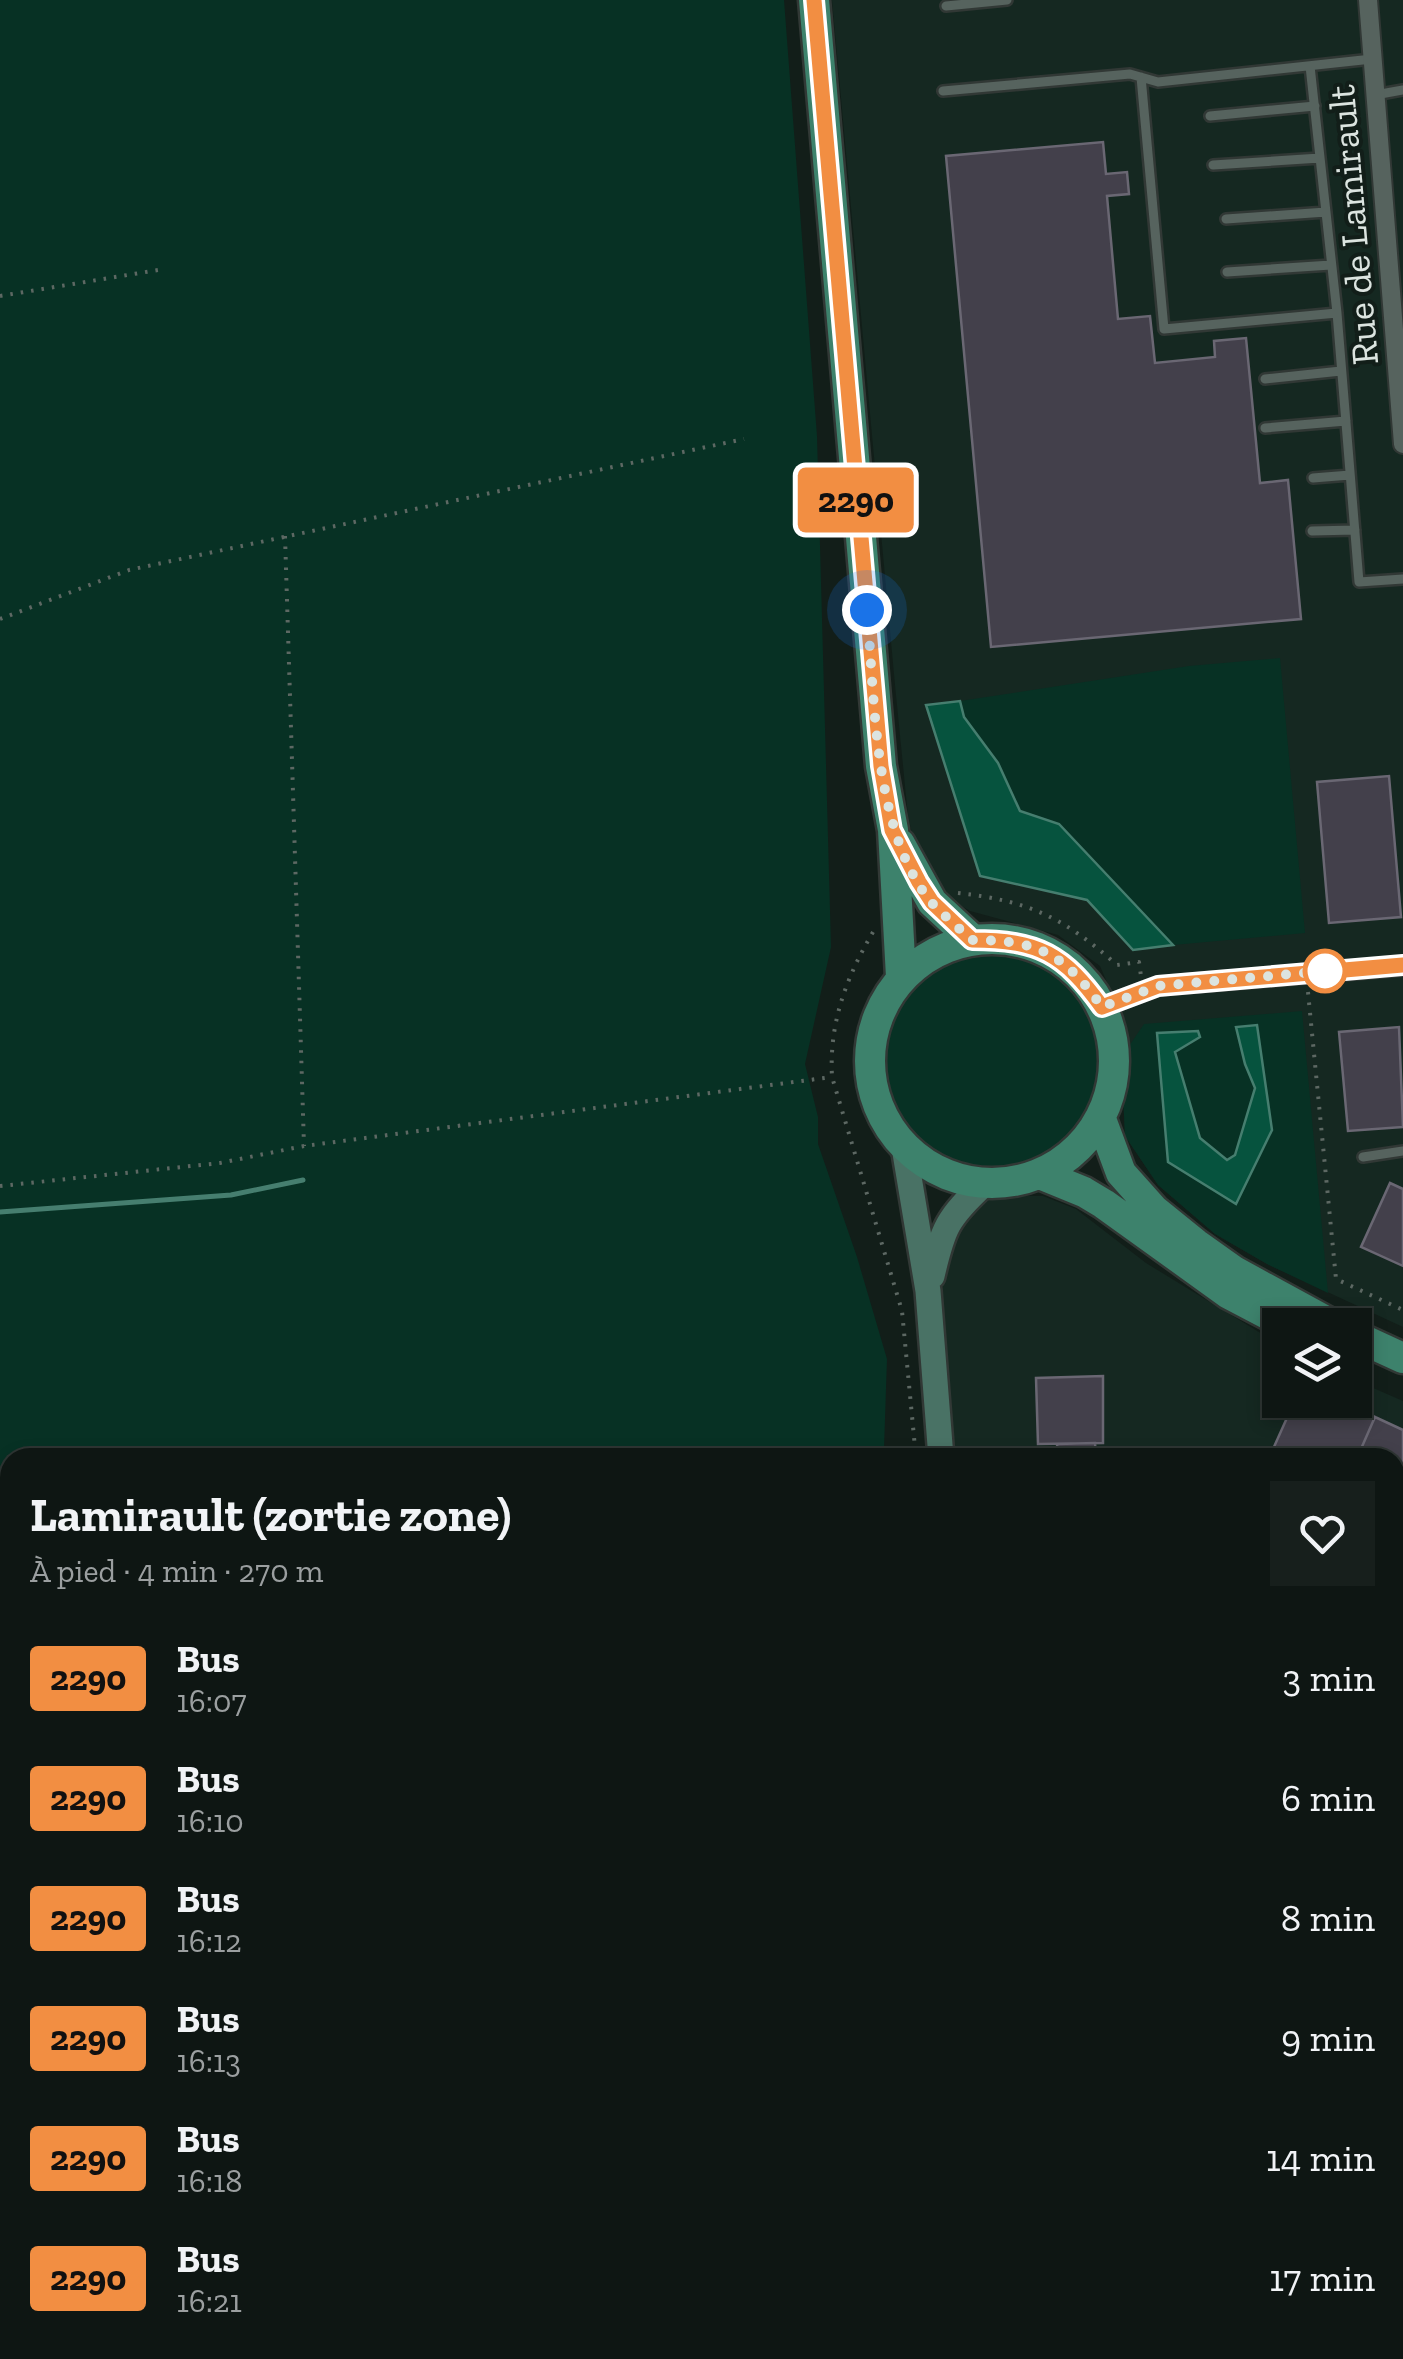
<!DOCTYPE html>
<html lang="fr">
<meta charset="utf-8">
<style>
body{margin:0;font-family:"Zilla Slab",serif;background:#171f1c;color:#f1f3f6;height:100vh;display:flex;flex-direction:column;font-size:38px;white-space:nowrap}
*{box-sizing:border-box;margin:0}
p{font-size:32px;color:#9b9fa0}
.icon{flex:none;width:55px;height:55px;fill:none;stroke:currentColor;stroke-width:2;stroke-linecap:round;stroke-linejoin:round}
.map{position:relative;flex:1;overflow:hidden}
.drawer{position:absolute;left:0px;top:1448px;width:1405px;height:912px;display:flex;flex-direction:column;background:#0e1613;border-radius:30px 30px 0 0;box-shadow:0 5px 15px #0003,0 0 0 2px #2e3533}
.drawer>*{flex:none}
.badge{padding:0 20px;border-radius:8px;font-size:35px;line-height:65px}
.controls{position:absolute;left:1262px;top:1308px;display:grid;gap:20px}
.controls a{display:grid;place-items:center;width:110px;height:110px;border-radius:0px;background:#0e1613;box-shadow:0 5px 15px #0003,0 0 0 2px #2e3533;font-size:50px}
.you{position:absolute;width:50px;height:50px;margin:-25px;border:8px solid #fff;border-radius:50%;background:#1a73e8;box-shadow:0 0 0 15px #1a73e833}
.map>.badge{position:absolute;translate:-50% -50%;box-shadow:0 0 0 5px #fff}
.round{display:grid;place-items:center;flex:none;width:105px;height:105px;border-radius:0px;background:#171f1c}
.headline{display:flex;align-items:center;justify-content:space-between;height:170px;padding:0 30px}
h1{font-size:48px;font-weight:700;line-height:75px}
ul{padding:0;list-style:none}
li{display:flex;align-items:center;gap:30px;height:120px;padding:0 30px}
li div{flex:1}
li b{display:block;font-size:38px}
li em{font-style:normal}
li .badge{min-width:110px;font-weight:700;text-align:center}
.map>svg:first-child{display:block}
</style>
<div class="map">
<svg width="1403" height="2359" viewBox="0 0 1403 2359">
<rect width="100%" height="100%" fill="#121e19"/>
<path fill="#152821" d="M832 0H1403V1327L1267 1264 1215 1234 1158 1185 1125 1136 1123 1095 1127 1049 1115 1001 1100 966 1058 935 970 911 933 889 918 859 908 816 895 685Z
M982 1196H1043L1076 1209 1146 1263 1280 1345V1400H1355V1380L1403 1401V2359H744L729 2350H1395V1458L950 1457 938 1300 944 1237Z"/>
<path fill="#073124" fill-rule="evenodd" d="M0 0H784L817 436 831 947 805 1064 818 1117V1144L857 1257 887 1359 884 1448 873 1458H10V1919L0 1935Z
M1280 658 1305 933 1173 945 1059 824 1020 811 998 763 964 717 960 701 1189 666Z
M877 1061a110 110 0 1 1 220 0a110 110 0 1 1-220 0Z
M1302 1011 1328 1293 1267 1264 1215 1234 1158 1185 1125 1136 1123 1095 1127 1049 1144 1024ZM1257 1025 1272 1130 1236 1204 1168 1162 1158 1033 1192 1044 1175 1052 1200 1138 1227 1160 1235 1155 1255 1088 1245 1064 1237 1027Z
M561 2350H714L722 2359H577Z"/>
<path fill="#06533e" stroke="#467e6f" stroke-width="2.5" d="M960 701 964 717 998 763 1020 811 1059 824 1173 945 1133 950 1087 900 980 876 926 705Z
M1257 1025 1272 1130 1236 1204 1168 1162 1157 1033 1198 1031 1200 1037 1175 1052 1200 1138 1227 1160 1235 1155 1255 1088 1245 1064 1236 1027Z"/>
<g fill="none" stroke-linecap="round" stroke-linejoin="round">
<path stroke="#467e6f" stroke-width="5" d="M0 1212 231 1195 303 1180
M0 1982 10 1988
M582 2350 595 2359"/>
</g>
<path fill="#43404b" stroke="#6a6773" stroke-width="2.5" d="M1103 142 1106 174 1127 172 1129 194 1107 196 1118 319 1150 316 1155 363 1215 357 1214 341 1246 338 1260 483 1288 480 1301 619 991 647 946 156Z
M1389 776 1401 917 1329 923 1317 782Z
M1399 1027 1403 1127 1348 1131 1339 1032Z
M1390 1183 1403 1189V1266L1361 1247Z
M1103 1376V1443L1038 1444 1036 1378Z
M1295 1400H1337L1375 1417 1357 1458H1269Z
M1375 1417 1403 1430V1513L1395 1509V1458H1357Z
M1095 1443 1096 1456H1058L1057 1444Z
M1403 1621V1804H1399L1395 1623Z
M1395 1702 1399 1797H1395Z
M1403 1923V1981L1395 1982V1924Z
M1403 1981V2081H1395V1982Z
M1403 2164V2222L1395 2217V2165Z
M1205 2350H1225L1241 2359H1200Z"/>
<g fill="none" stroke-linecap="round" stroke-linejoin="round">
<g stroke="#313835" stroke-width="14">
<path id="lane" d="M946 6 1007 0
M1310 66 1337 313
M1141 77 1164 329 1337 313 1359 582 1403 579
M943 91 1130 74 1158 82 1372 59
M1375 95 1403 90
M1210 116 1315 106
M1213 165 1320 158
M1226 219 1326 212
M1227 272 1331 265
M1265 379 1341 371
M1265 428 1346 421
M1313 478 1350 475
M1312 531 1355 530
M1363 1157 1403 1151
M1395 1553 1403 1557
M770 2350 780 2359
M925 2350 926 2359
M1070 2350 1085 2359
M841 2359 868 2350
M1040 2359 1070 2350
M1299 2359 1305 2350"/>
</g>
<g stroke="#313835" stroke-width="22">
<path id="street" d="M1368 0 1403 444
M1102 1007 1158 986 1403 966
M1395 1844H1403
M1395 2135H1403
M1395 2326 1403 2331
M981 2350 982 2359"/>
</g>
<g stroke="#313835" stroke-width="30">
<path id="secondary" d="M904 1147 928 1291 941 1458
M932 1276C943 1228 947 1218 984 1184
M0 1599 10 1601
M0 2227 10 2232
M219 2350 236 2359"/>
</g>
<g stroke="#313835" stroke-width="35">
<path id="primary" d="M814 0 881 766 893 830 901 977
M900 844 932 902 973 940
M870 1061a122 122 0 1 1 244 0a122 122 0 1 1-244 0Z
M1101 1119 1121 1173 1154 1210 1196 1244 1234 1271 1333 1325
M1040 1174 1084 1192 1104 1204 1229 1294 1288 1325
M1355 1336 1403 1358"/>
</g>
<g stroke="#313835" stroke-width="40">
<path id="highway" d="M0 2066 10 2072
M0 2118 10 2124
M398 2350 414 2359
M489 2350 504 2359"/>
</g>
<path stroke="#5d6863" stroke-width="4" stroke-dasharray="2.5 8" stroke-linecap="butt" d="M0 296 164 269
M285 536 304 1146
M0 619 129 570 744 439
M958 893C1029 901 1063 917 1117 965L1139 962 1141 976
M873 932C846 978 829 1023 832 1077L902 1311 916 1458
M1308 992 1336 1279 1403 1310
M0 1186 220 1163 304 1146 832 1077"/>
<use href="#lane" stroke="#56635e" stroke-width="9"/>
<use href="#street" stroke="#56635e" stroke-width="18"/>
<use href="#secondary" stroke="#497265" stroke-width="25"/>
<use href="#primary" stroke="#3d826c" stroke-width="30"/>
<use href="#highway" stroke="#2c9675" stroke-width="35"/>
</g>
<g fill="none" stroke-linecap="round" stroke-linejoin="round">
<g stroke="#fff" stroke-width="22">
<path id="line" d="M814 0 881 766 892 830 919 882 932 902 972 940C1039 940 1064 954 1102 1007L1158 986 1403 965"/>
</g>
<use href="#line" stroke="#f28e42" stroke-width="15"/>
<path stroke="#dce4e0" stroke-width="10" stroke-dasharray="0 18" d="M867 610C875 698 873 833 932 903 944 916 959 928 972 940 1039 940 1064 954 1102 1007L1158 986 1337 970 1325 971"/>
</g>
<circle fill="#fff" stroke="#f28e42" stroke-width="5" cx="1325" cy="971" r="20"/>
<g text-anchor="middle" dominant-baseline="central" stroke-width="8" stroke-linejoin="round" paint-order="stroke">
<g font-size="38" fill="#dce4e0" stroke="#121e19">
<text transform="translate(1353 225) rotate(-95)">Rue de Lamirault</text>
</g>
</g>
</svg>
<div class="controls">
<a><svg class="icon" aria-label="layers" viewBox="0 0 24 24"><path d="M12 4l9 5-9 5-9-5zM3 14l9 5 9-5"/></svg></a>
</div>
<div class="you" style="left:867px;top:610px"></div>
<b class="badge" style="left:856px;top:500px;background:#f28e42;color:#111">2290</b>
<section class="drawer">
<div class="headline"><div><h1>Lamirault (zortie zone)</h1><p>À pied · 4 min · 270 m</p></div><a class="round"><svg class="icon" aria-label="heart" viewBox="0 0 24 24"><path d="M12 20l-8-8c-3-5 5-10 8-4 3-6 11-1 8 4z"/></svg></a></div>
<ul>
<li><span class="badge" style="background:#f28e42;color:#111">2290</span><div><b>Bus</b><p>16:07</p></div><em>3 min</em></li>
<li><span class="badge" style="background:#f28e42;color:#111">2290</span><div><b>Bus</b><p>16:10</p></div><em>6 min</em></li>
<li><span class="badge" style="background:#f28e42;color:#111">2290</span><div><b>Bus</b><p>16:12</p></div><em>8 min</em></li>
<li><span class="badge" style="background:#f28e42;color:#111">2290</span><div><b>Bus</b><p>16:13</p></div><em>9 min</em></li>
<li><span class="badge" style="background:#f28e42;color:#111">2290</span><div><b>Bus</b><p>16:18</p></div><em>14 min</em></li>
<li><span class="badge" style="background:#f28e42;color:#111">2290</span><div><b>Bus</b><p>16:21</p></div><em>17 min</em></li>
</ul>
</section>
</div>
